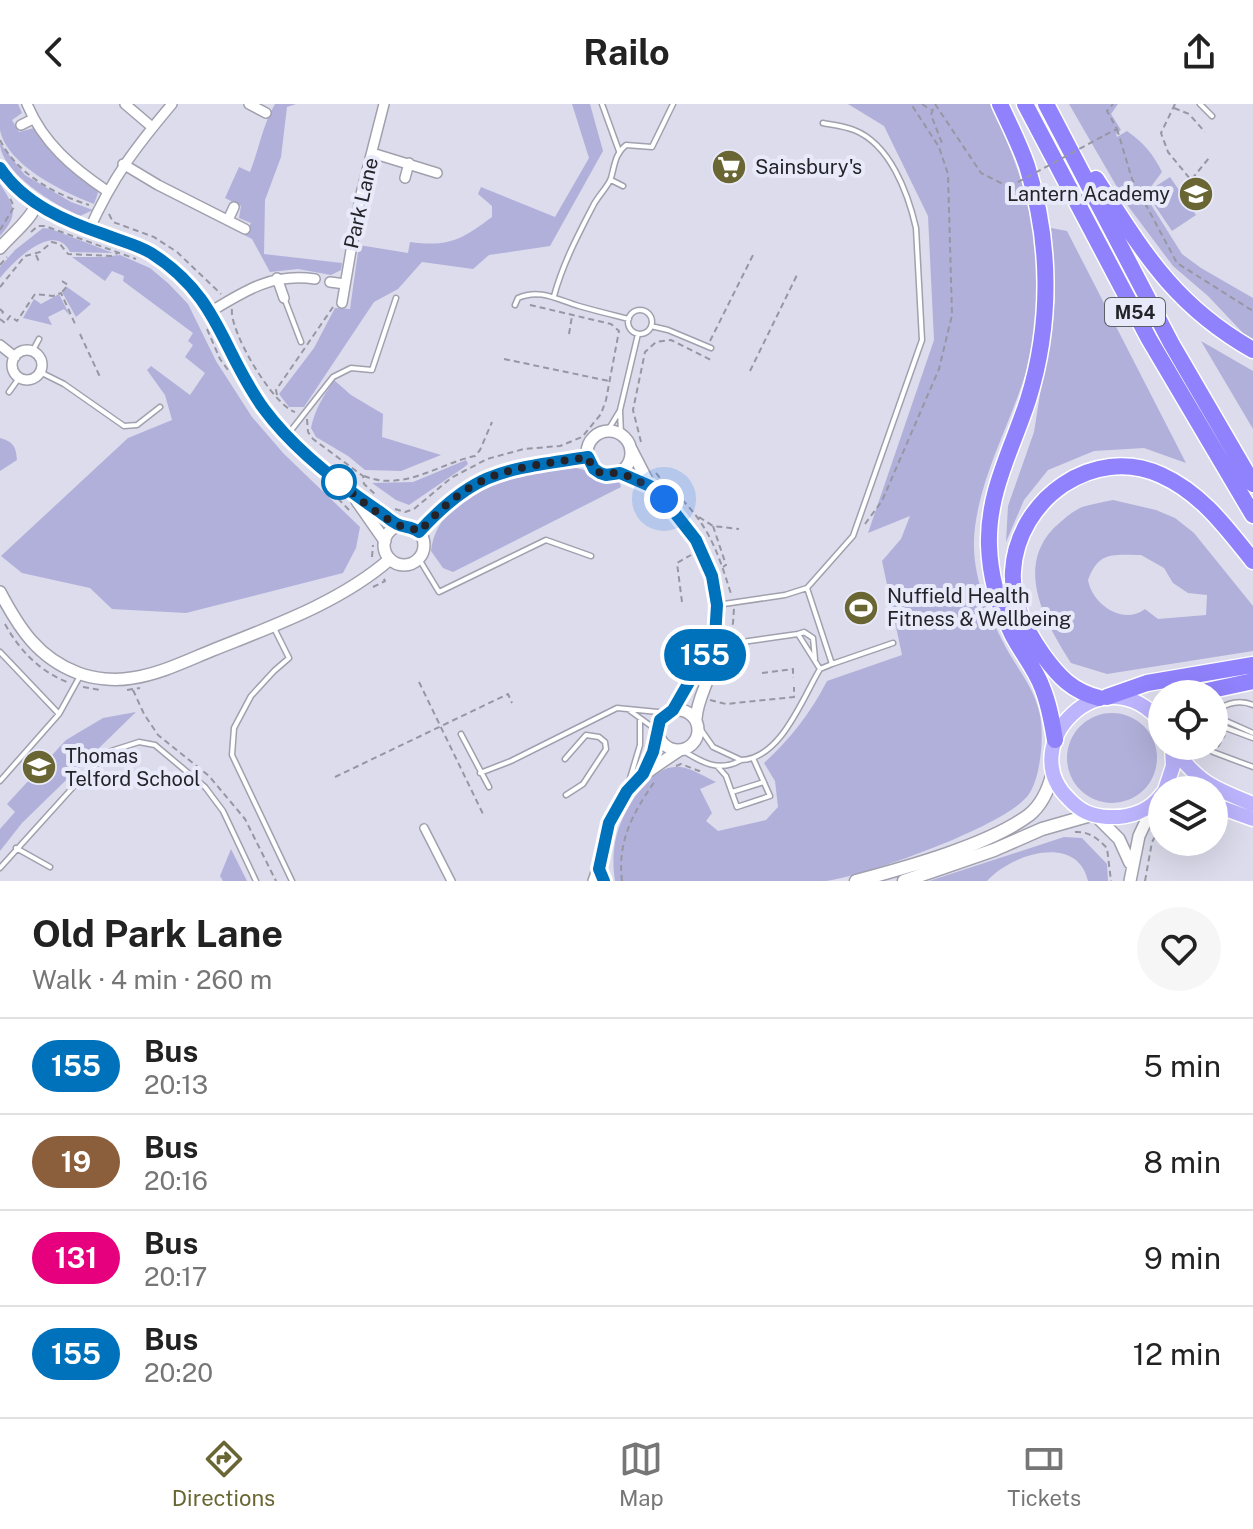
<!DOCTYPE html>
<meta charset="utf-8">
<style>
body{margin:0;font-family:"Public Sans",sans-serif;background:#f6f6f6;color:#222;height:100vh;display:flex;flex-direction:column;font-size:30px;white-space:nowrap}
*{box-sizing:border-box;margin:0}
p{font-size:26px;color:#767676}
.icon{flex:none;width:44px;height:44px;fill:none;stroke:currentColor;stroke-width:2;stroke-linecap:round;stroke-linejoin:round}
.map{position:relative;height:777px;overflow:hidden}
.side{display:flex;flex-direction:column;background:#fff;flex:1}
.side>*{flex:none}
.badge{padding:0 16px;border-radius:26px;font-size:28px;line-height:52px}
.fabs{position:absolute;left:1148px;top:576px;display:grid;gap:16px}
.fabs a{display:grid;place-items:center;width:80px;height:80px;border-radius:50%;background:#fff;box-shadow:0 8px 32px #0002;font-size:40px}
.you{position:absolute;width:40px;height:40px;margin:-20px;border:6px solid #fff;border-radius:50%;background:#1a73e8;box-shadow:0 0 0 12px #1a73e833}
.map>.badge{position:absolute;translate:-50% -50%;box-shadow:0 0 0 4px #fff}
.round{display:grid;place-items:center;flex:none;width:84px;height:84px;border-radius:42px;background:#f6f6f6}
.head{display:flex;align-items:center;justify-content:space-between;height:136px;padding:0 32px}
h1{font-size:38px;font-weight:700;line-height:60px}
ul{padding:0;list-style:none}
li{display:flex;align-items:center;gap:24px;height:96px;padding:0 32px;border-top:2px solid #e0e0e0}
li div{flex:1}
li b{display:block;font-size:30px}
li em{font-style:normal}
li .badge{min-width:88px;font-weight:700;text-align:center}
header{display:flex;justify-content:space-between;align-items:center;height:104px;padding:0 32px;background:#fff;font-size:36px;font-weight:700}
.tab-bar{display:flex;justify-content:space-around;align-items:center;height:112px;border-top:2px solid #e0e0e0;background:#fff;font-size:22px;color:#767676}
.tab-bar a{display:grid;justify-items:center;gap:4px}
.tab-bar .current{color:#696633}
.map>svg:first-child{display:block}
</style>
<header><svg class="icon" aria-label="back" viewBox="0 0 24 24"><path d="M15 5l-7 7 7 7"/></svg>Railo<svg class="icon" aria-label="share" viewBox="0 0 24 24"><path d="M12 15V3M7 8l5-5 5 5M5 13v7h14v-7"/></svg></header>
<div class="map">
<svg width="1253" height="777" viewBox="0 0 1253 777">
<rect width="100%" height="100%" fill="#dcdcec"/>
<path fill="#b1b0da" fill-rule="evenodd" d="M0 0H18L22 9 12 16 19 28 34 24 50 47 74 68 96 83 98 89 94 100C63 88 7 61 0 26 0 18 0 8 0 0Z
M275 0H296L287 3 281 53 265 96 264 150 342 159 341 166 331 171 298 165 270 168 252 135 244 131 251 119 239 114 241 102 225 94 239 63 250 68C259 45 263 20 275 0Z
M572 0H590L603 47 550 142 489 151 473 165 422 158 398 185 374 198 304 303H289L279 290 314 244 335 204 350 205 359 141 408 149 410 138C449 143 461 136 492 113V102L478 90 481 83 555 113 589 54Z
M848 0H990C1031 85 1056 174 1026 268 1010 321 982 368 975 423 969 467 988 511 1009 549 1020 568 1034 585 1039 607 1045 627 1041 673 1029 690 1009 721 865 772 826 777 805 777 781 777 760 777 711 777 663 777 615 777 612 759 613 738 620 721 629 698 653 659 681 663 693 665 705 673 716 678L700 685 712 709 706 717 718 727 766 716 778 703 775 677 764 659C791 634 810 610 827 577L902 551 882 457 901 435 910 412 868 429 934 236 928 112 884 22Z
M1069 0H1118L1111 10 1121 26 1116 30 1117 33 1127 27C1144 39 1153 50 1162 68L1147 88 1170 73 1196 111 1172 127 1147 90 1145 91 1182 150 1201 164 1253 194V236L1243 229 1208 192 1173 162 1128 102Z
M0 39 25 71 71 98 93 106 80 112C56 102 0 68 0 39Z
M0 80C15 103 19 110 0 132Z
M43 124 51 125 113 149 70 148C54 116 13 158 0 174V163L15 146Z
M1051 124 1067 127 1186 359 1144 344 1094 347 1048 366 1024 396 1006 438 1008 402 1034 328 1055 196Z
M120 151 150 164 169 180 188 200 216 257 252 313 284 350 360 423 356 444 343 469 186 509 112 505 90 484 22 469 1 452 128 334 172 316 165 291 147 266 151 262 190 291 205 269 185 253 193 241 188 237 193 229 123 177 124 172 112 167 105 177 72 153H103Z
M67 183 91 200 76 213 62 188Z
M59 190 70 212 64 205 48 213 52 221 23 214 34 195 41 200Z
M1201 237 1253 267V325Z
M334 276 351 291 383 310 382 333 441 351 401 367 365 366 348 352 316 333 311 324C316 303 322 295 334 276Z
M0 334C14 338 16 343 17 356L0 367Z
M466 356 468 360 463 364 409 401 396 396 372 379 413 378Z
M570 363C587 365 602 373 619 376L621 383 453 468 443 464 431 447C435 404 487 374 526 367 540 364 555 364 570 363Z
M1113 396 1156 406 1175 414 1194 429 1253 502V547L1107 570 1071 559C1047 521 1015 467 1052 426 1060 418 1071 408 1082 403 1092 400 1103 398 1113 396ZM1141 451 1164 464 1173 479 1188 489 1207 491 1206 511 1158 515 1145 505C1123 522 1092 500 1088 476 1099 447 1112 451 1141 451Z
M136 608 22 719 0 747V725L15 708 7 700 66 636 103 614Z
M1067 654a45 45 0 1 1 90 0a45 45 0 1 1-90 0Z
M1064 733 1082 734 1107 760 1108 777H1088C1077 729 1011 750 987 777H929Z
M231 745 247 777H223L220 772Z"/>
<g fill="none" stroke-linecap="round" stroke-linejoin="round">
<g stroke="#a0a0ae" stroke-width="7">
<path id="service" d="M602 0 619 47
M1200 0 1212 12
M611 76 623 82
M554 192C563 159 579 129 594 100 599 91 609 81 611 74 615 60 615 50 626 41L652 43 673 0
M285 196 301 238
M515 201 518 194C540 184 558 196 579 202 596 207 613 211 629 215
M628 218a12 12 0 1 1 24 0a12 12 0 1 1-24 0Z
M651 222 668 226 711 244
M32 248 39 235
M40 268 64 280 124 322 137 321 160 303
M9 288 19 274
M607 328 619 308
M289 329 333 273 351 264 372 266 396 194
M621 331 620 306 638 230
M419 455 439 488 546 436 591 452
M717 501 785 491 807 484 853 432 922 236 916 124C908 89 890 40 854 26 844 22 833 21 823 19
M274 524 289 554 274 567 251 592 234 624 232 651 292 777
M798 530 804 528 813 534 815 555
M0 548 59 610
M742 554 740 543 742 538 798 530 820 565
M832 560 893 539
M1253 601C1241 596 1227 598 1217 607V613L1253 629
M629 606 658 627
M1214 624H1226L1253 634
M461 630 489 683
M1205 642 1213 648 1253 663
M682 646C701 658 719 669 741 656L713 643 699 623
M565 655 586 631 599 633 605 638 606 645 583 680 566 691
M741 656C781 655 803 593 820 565L832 560 807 484
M718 663 726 672 737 703 770 692 753 654
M480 669 511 657 617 604 668 609
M0 677 59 610 80 572
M628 681 640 641V616
M732 688 764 678
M16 744 50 763
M0 764 75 681 111 647 139 638 155 641 205 683 223 707 256 777"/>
</g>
<g stroke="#a0a0ae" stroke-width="10">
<path id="pedestrian" d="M424 724 451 777"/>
</g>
<g stroke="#a0a0ae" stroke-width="12">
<path id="minor" d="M27 0C43 39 73 64 107 87
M125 0 152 23
M249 0 266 9
M21 21 33 15
M372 49 437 69
M123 60 158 81 245 125
M405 74 409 59
M228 116 234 103
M89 126C113 73 135 44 172 0
M277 174 284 194
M330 178 345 180
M342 199 360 94 384 0
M210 208C246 186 272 169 315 175
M0 241 15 253
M12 261a15 15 0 1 1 30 0a15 15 0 1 1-30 0Z"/>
</g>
<g stroke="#a0a0ae" stroke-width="14">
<path id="tertiary" d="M0 64C41 127 124 122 177 167 221 204 231 263 265 306 301 353 352 388 399 422
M0 144C10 132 35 112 36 99
M587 349a22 22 0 1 1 44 0a22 22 0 1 1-44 0Z
M631 345 650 382
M620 369C629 373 639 376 648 381 658 387 667 398 674 407 714 453 722 498 713 556 710 577 697 594 696 615
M357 397 385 437
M384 441a20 20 0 1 1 40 0a20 20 0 1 1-40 0Z
M419 428C478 363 507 366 588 353
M0 488C19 524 38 554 78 569 94 575 115 577 132 574 160 570 186 557 213 546 273 522 341 498 390 455
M658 626a20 20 0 1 1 40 0a20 20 0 1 1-40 0Z
M673 606 713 537
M643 670 659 631
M1096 712 1119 735 1130 759
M594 777C599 765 600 753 603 740 616 688 637 674 680 646
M1130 777 1139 732 1154 700"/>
</g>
<g stroke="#a0a0ae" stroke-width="15">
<path id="secondary" d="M856 777C905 764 989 741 1029 711 1043 700 1049 684 1053 668
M904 777 994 746 1042 725 1091 711"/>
</g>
<g stroke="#fff" stroke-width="17">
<path id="primary" d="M1162 619C1103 547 1013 642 1069 695 1080 707 1091 712 1107 713 1128 714 1149 708 1162 690
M1173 644C1199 679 1213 684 1253 700
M1165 686 1173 662 1172 642
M1214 701 1253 715"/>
</g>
<g stroke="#fff" stroke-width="19">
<path id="motorway" d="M1000 0C1009 20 1020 41 1027 62 1051 138 1052 219 1028 296 1012 345 987 389 989 442 990 472 999 503 1012 530 1021 548 1035 564 1042 583 1049 600 1052 618 1055 636
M1025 0 1149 235 1253 411
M1046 0 1171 239 1253 380
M1096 75C1144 149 1174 201 1253 246
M1193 590 1253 577
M1107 593 1147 579 1253 561
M1099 594C1072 587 1059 573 1043 551 1026 527 1011 497 1013 467 1017 396 1093 340 1161 371 1201 389 1226 423 1253 457"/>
</g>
<path stroke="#9797a3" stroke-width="2" stroke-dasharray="6 4" stroke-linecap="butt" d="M922 0 931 6
M935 0 981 69 1009 83
M1175 0 1161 29 1168 48 1191 76 1209 54
M1174 4 1189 10 1205 28
M933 5 931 11 942 39 940 42
M1117 25 1132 75 1177 159 1253 207
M1105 31 1117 25 1107 7 1113 0
M0 36C17 70 54 90 89 101
M109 110 113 118 154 133 177 148 221 190
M0 126 14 103 9 92
M31 128 38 122H45L136 155
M36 151 40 160
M0 161 7 153
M62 177 68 181 62 188
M0 183 25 152 40 148 52 138 60 140 68 150 111 152 118 149
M0 205 3 208 0 213
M232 205C229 227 273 301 295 308
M0 215 5 219 10 212 17 217 35 190 53 192 61 189 76 222
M207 225 220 255 228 266
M80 230 100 273
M569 230 572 212
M710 237 754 149
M504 255 609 277
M750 267 797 171
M277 291 276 286 333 203
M307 315 308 328 313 335 363 372 364 380 377 392
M641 338 633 306 645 248 656 238 671 236 711 256
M656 369 664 379
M364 372C403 388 438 360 475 352L480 346 492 318
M324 380 350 407
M675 389C708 419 718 448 731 490
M395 405 405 408 414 405 451 374 487 355 524 345 560 342 582 333 601 310 606 296 619 227 611 220 526 200
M699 413 713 422 739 425
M865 420 882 397 939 265 952 211 948 70 939 43 911 0
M713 422 726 461 723 463
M372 453 373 441
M373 483 385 477 383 473
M682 498 677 459 691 451
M5 520C19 546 41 569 70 579
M727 540 733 519 734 504
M762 569 793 565V574
M419 578 483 710
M83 583 100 586
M127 586 140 584
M133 586 144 610 158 631 209 672 245 715 276 777
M710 596 726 600 794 593V583
M1218 643 1225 631
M676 662 681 660 699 667 701 663
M335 673 508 590 512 599
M1186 686 1187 678
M1075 728C1089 727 1098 735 1107 744L1111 777
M622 777C617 737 633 709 655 677
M1145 777 1152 738 1162 720"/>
<use href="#service" stroke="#fff" stroke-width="4"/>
<use href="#pedestrian" stroke="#fff" stroke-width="7"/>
<use href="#minor" stroke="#fff" stroke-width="9"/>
<use href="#tertiary" stroke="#fff" stroke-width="11"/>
<use href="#secondary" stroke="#fff" stroke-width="12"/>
<use href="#primary" stroke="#bcb4fd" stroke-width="14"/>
<use href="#motorway" stroke="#9082fc" stroke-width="16"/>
<path stroke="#9797a3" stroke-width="2" stroke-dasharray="6 4" stroke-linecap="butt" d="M1009 83 1105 31"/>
</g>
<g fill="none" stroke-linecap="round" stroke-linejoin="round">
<g stroke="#fff" stroke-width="18">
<path id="line" d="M0 64C24 100 67 118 106 131 121 137 138 141 151 149 220 193 221 246 264 305 292 343 339 380 377 406 384 410 390 417 397 420 405 424 411 422 419 428 477 364 507 366 588 353L594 365 600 369 606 371 620 369 650 382 664 395 696 436 712 472 717 501 715 533 673 606 660 616 653 648 643 670 627 687 609 719 599 765 604 777"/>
</g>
<use href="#line" stroke="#0072bc" stroke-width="12"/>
<path stroke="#232329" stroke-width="8" stroke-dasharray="0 14.4" d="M339 378 330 369C349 387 372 407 396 420 404 424 411 422 419 428 477 364 507 366 588 353 597 379 609 364 625 371 640 377 652 384 664 395"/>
</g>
<defs>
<g id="supermarket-disc" transform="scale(1.8)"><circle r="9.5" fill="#696633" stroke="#e9eaf9"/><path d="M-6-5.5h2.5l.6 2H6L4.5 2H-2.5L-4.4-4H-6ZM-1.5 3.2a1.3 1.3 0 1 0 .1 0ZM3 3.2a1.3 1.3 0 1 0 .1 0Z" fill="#fff"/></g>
<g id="school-disc" transform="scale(1.8)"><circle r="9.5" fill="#696633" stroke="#e9eaf9"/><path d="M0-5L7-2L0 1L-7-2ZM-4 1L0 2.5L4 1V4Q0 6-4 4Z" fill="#fff"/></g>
<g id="stadium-disc" transform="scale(1.8)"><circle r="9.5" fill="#696633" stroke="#e9eaf9"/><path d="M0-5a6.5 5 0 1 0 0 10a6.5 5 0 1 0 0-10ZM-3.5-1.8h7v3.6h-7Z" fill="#fff"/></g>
</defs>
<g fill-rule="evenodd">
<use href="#supermarket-disc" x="729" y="63"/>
<use href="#school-disc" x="1196" y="90"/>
<use href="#stadium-disc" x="861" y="504"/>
<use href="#school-disc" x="39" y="663"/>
</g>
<circle fill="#fff" stroke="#0072bc" stroke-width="4" cx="339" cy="378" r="16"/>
<g text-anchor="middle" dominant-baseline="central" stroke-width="8" stroke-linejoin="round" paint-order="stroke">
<rect fill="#e9eaf9" stroke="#5e5f67" stroke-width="2" x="1105" y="194" width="60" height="28" rx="6"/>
<g font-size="18" font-weight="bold" fill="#232329">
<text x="1135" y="208">M54</text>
</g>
<g font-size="20" fill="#232329" stroke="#e9eaf9" text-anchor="start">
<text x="755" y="63">Sainsbury's</text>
<text x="1170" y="90" text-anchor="end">Lantern Academy</text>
<text x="887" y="492">Nuffield Health<tspan x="887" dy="23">Fitness &amp; Wellbeing</tspan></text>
<text x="65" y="652">Thomas<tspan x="65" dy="23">Telford School</tspan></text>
</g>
<g font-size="20" fill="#232329" stroke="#e9eaf9">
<text transform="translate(361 99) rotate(-77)">Park Lane</text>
</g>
</g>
</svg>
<div class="fabs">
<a><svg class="icon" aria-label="locate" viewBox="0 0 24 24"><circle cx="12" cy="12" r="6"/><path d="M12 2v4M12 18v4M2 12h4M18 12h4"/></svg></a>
<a><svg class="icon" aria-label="layers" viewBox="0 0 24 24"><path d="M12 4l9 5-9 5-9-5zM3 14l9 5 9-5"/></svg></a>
</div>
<div class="you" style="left:664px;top:395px"></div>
<b class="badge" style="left:705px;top:551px;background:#0072bc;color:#fff">155</b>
</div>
<section class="side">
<div class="head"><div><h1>Old Park Lane</h1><p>Walk · 4 min · 260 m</p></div><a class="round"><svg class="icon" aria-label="heart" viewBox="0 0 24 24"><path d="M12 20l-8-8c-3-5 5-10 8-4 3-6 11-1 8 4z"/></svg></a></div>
<ul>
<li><span class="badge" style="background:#0072bc;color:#fff">155</span><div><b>Bus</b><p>20:13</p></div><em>5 min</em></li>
<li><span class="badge" style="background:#8b5e3c;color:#fff">19</span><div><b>Bus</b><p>20:16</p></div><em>8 min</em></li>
<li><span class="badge" style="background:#e6007e;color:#fff">131</span><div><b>Bus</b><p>20:17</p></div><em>9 min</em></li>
<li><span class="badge" style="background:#0072bc;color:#fff">155</span><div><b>Bus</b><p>20:20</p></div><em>12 min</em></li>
</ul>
</section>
<nav class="tab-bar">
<a class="current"><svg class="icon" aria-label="directions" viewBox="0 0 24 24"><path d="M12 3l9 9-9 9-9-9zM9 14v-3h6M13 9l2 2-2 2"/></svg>Directions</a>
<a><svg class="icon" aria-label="map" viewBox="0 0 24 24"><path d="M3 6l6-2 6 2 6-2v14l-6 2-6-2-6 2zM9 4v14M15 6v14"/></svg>Map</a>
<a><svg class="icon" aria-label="tickets" viewBox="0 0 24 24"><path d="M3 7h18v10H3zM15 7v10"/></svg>Tickets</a>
</nav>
